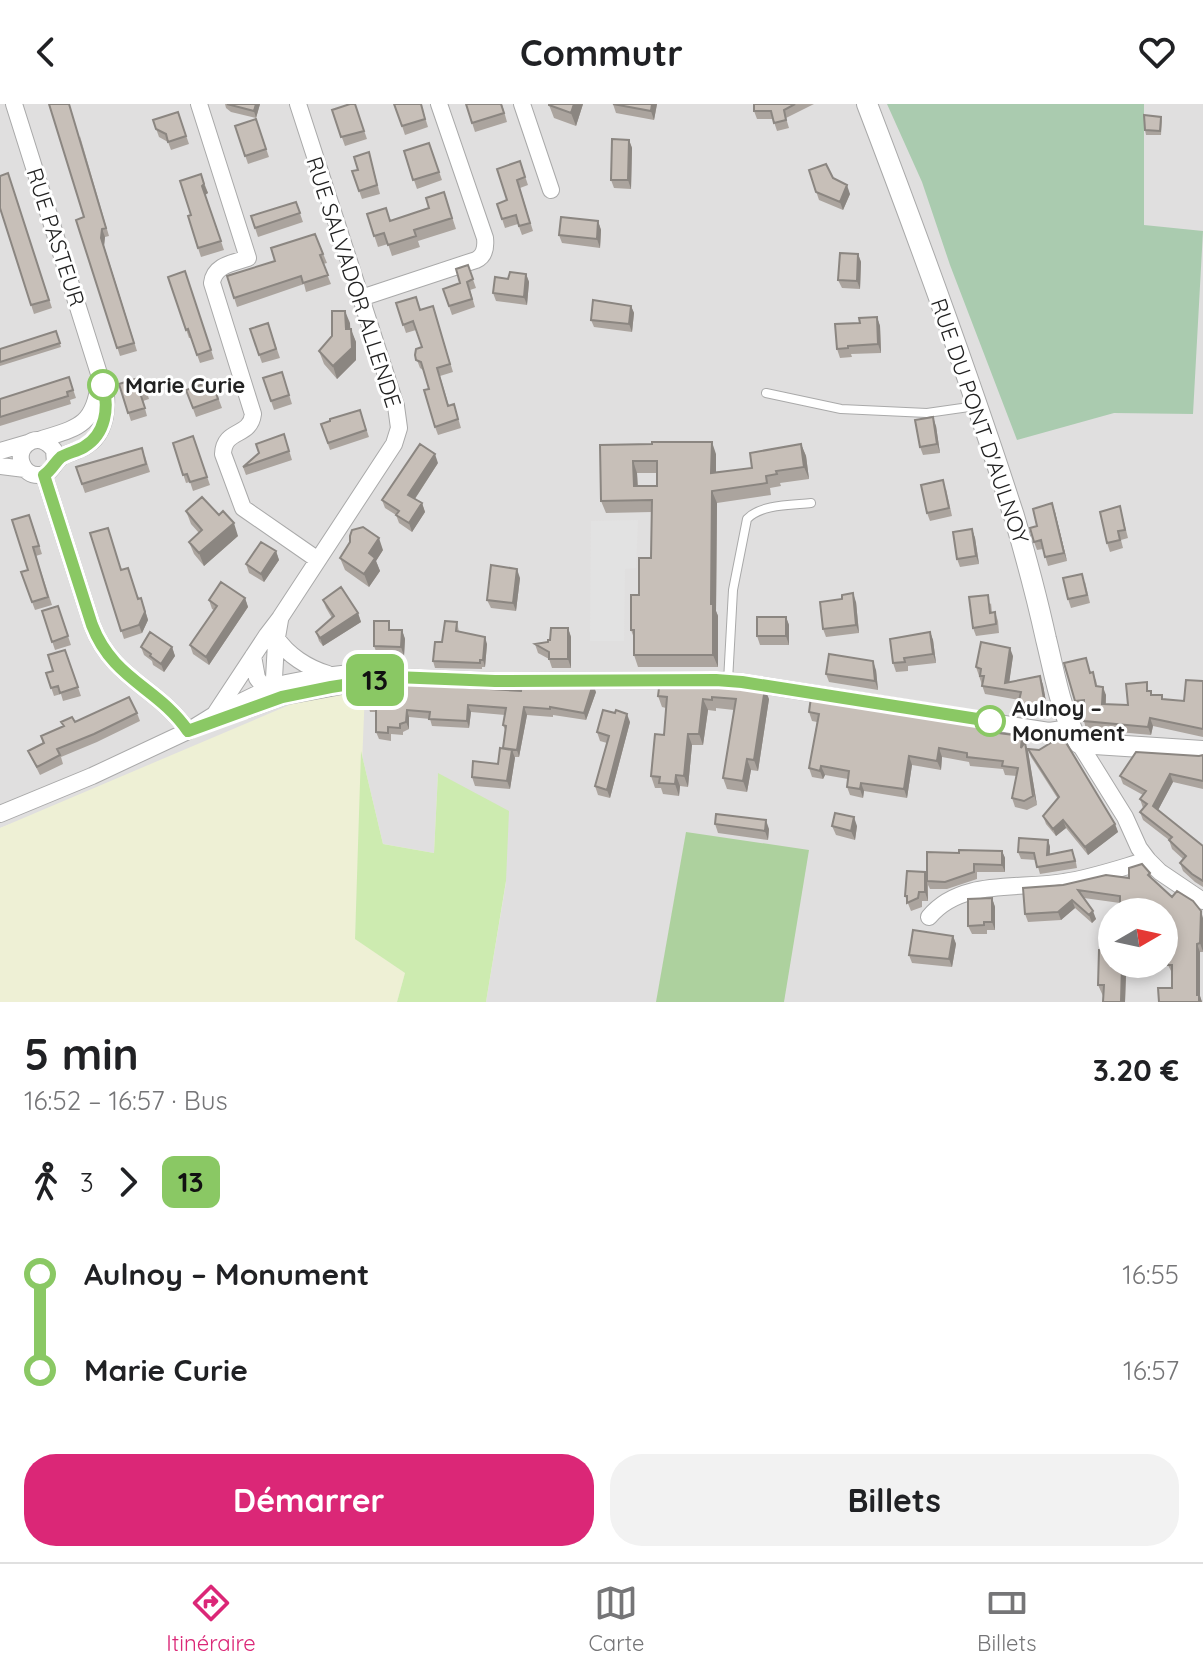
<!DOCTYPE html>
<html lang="fr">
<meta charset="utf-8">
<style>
body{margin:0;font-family:Quicksand,sans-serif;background:#f2f2f2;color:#202124;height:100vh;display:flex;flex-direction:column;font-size:30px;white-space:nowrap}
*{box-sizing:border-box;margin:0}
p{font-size:26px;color:#757577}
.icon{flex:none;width:44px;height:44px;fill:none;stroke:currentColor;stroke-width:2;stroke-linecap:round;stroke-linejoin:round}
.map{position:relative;height:898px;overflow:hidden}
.panel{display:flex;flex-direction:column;background:#fff;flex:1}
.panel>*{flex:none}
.badge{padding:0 16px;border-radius:12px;font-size:28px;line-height:52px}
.needle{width:52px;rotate:81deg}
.controls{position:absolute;left:1098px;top:794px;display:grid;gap:16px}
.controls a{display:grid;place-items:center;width:80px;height:80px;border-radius:50%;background:#fff;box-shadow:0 4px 12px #0003;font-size:40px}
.map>.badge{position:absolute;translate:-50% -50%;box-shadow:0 0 0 4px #fff}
.legs{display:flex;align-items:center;gap:12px;height:88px;padding:0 24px;font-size:26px}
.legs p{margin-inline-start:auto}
.head{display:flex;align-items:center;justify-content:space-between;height:136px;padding:0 24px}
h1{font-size:44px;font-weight:800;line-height:60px}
.action{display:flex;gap:16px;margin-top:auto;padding:16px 24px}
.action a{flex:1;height:92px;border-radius:32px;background:#db2777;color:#fff;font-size:32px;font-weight:800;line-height:92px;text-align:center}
.action a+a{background:#f2f2f2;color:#202124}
ul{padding:0 24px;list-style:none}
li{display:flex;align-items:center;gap:28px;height:96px;font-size:30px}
li i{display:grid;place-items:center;width:12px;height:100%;margin:0 10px;background:currentColor}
li i::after{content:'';width:20px;height:20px;margin:-10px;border:6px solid;border-radius:50%;background:#fff}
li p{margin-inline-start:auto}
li:first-child i{background:linear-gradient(#0000 50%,currentColor 0)}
li:last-child i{background:linear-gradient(currentColor 50%,#0000 0)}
header{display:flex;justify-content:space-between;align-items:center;height:104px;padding:0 24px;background:#fff;font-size:36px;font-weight:800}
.tab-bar{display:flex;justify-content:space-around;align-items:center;height:112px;border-top:2px solid #e0e0e0;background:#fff;font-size:22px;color:#757577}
.tab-bar a{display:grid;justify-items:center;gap:4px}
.tab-bar .active{color:#db2777}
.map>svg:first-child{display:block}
</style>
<header><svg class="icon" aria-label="back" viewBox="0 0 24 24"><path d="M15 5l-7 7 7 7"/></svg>Commutr<svg class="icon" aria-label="heart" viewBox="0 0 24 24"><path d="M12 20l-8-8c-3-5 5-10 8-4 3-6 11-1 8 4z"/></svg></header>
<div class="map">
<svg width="1203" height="898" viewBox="0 0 1203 898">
<rect width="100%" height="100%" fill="#f2efe9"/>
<path fill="#e0dfdf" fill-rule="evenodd" d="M0 0H1203V898H486L506 778 438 670 434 749 383 740 361 647 365 587 0 724ZM1112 808H1164V860H1112Z"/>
<path fill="#eef0d5" d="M365 586 355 834 405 869 397 898H0V724L294 599Z"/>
<path fill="#cdebb0" d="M361 647 383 740 434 749 438 669 509 707 506 777 486 898H397L405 869 355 835Z"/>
<path fill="#add19e" d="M686 728 809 746 784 898H656Z"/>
<path fill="#aacbaf" d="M887 0H1144V121L1203 127 1193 310 1114 309 1017 336 950 161 922 78Z"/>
<path fill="#e2e2e2" d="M638 416 636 464 625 465 624 537H590L591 417Z"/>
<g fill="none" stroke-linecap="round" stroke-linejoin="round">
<g stroke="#a9a9a9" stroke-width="10">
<path id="service" d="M766 289 841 305 927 309 976 302
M728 577 733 486 747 415C761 400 792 401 811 399"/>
</g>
<g stroke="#a9a9a9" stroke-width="18">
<path id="minor" d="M14 0 106 292C107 311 103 331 86 342 79 347 70 348 63 352 53 358 52 371 39 371 23 372 14 351 27 340 37 332 47 337 54 346L55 359
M199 0 248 154C233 159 214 161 212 179L253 310C250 334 224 324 223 350L243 404 318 456
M522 0 551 86
M361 194 476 156C485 152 486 143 485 134L439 0
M39 336C76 324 94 323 99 279
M0 347 28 339
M0 362 25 365
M44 371 92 521C113 576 158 583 188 627
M276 533C287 551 308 564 328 570
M253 552 257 574 272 594
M273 592 276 539 280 516
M246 606 282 593 363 578
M215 610 267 531 280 514 394 340 399 324 396 302 298 0
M1079 639 1125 713 1139 744 1148 756 1160 768 1203 797
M0 710 92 672 188 627 214 611 265 586 286 579 317 573 350 569 395 573 495 577 716 576 742 578 1049 627 1070 624
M929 813C961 774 1019 786 1064 778 1092 774 1120 764 1148 756"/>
</g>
<g stroke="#a9a9a9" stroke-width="22">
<path id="tertiary" d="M867 0C919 136 969 273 1014 412 1026 453 1037 494 1046 535 1055 571 1060 607 1079 639L1203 647"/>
</g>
<use href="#service" stroke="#fff" stroke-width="8"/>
<use href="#minor" stroke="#fff" stroke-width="16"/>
<use href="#tertiary" stroke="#fff" stroke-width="20"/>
</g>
<path fill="#aba49e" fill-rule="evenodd" d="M225 0H260L256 14 231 8 226 4Z
M355 0 367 35 345 42 332 6Z
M421 0 428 23 405 31 402 22Z
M466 0H502L507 18 475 28Z
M583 0 576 22 554 14 549 1Z
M613 0H657L654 16 616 9Z
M754 0H814L786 14 789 24 777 27 773 15H757L754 7Z
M178 8 189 40 171 46 168 38 159 33 153 16Z
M1161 13 1162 17 1161 31H1146L1145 26Z
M256 15 269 53 248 60 235 22Z
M80 32 109 132 105 133 104 142 137 247 120 252 76 116 84 113Z
M629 36 632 44 631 85 614 84 611 76Z
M429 39 442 76 417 85 404 47Z
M369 48 380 90 362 95 352 67 358 66Z
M520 57 528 81 520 84 533 127 522 131 518 120 505 124 502 115Z
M809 66 833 74 850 90 843 106 819 96Z
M8 69 52 204 34 210 0 104Z
M201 70 208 89 205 91 224 146 201 153 198 144 191 111Z
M444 88 456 125 418 137 420 143 392 152 388 140 378 143 367 110 390 117 429 104Z
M296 98 303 118 258 133 251 112Z
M598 117 601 126 600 144 562 139 559 131Z
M315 130 327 159 323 160 331 180 306 188 304 180 237 203 227 172 275 157Z
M858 150 861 158 860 185 842 184 838 176Z
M468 161 476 184 470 186 475 203 452 211 443 185 460 179Z
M185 167 214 255 200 259 191 234H189L168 173Z
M526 170 529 178 527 201 496 197 493 189 508 175Z
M396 199 420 206 433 202 453 268 440 272 449 302 454 300 461 324 438 331 435 323 429 285 423 266 420 264 415 251 422 243 416 226 406 229Z
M631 202 634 209 632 228 594 223 591 216Z
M877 213 880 222 881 249 851 250 852 253 840 254 837 245 860 219Z
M268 219 280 254 262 259 250 225Z
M350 219V225L356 238V256L337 275 324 260 319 247Z
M56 227 61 243 0 262V245Z
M282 268 292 300 274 306 263 274Z
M69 273 76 294 70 296 71 300 0 322V295Z
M142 273 149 295 143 297 147 312 131 317 119 280Z
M212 277 222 304 196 313 186 286Z
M360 306 369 333 330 346 321 320Z
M936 322 940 349 923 351 920 343Z
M284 330 292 356 246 371 243 363Z
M193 332 210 381 193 387 190 378 186 379 173 339Z
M801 340 806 352 809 375 780 379 781 382 770 384 771 391 717 399 716 507 718 512V563H638L634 551V534L631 526 639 491 651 454 652 408 606 409 601 397 600 341 716 350V368L752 364ZM637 369H657V382H638Z
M145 352 150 368 85 389 76 363Z
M438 359 415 395 422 399 425 408 412 428 399 419 396 411 385 404 382 396Z
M946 385 952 412 930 417 927 409Z
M1120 402 1128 434 1121 436 1123 444 1110 448 1107 439Z
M186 407 238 432 204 462 194 450 189 438 199 429 191 420Z
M1055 408 1067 457 1048 462 1043 445 1037 446 1034 438 1037 422Z
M32 419 42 450 36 452 52 501 35 506 32 498 28 466Z
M972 425 975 434 979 460 960 463 957 455Z
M90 429 122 466 144 502 148 516 142 529 124 535Z
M383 446 376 457 380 467 369 483 345 466 340 454Z
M276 447 279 456 264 478 249 469 246 460Z
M520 474 516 507 491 504 487 496Z
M1085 478 1090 499 1071 504 1068 495Z
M245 494 248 503 209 561 193 550 190 541 214 506 212 505 209 496Z
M323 496 358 509 361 518 323 542 319 537 316 528 332 514 326 504Z
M856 498 859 529 826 533 823 525Z
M991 499 992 509 995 508 998 517 999 529 976 532 973 524Z
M58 502 71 541 55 546 42 507Z
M786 513 789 521V541H760L757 532Z
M457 518 459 528 487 540 485 563H482V565L435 564 433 557 442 538Z
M568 524 571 533V564H552L549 555 538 549 535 540 548 538Z
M392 526H402L405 535 404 552 377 550 374 542Z
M930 528 933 536 936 559 908 562V567L896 568 893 559Z
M141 543H172L175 552 164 568 153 561 152 557 144 551Z
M65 546 81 592 63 597 61 590 54 592 46 569 53 567Z
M1013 552 1009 578 1040 572 1043 581 1047 603 1039 612 1021 609 1018 601 1019 596 985 590 976 563Z
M876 566 878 586 829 578 826 570Z
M1091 569 1096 576 1097 582 1106 591V600L1128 601 1150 587 1152 591 1163 595 1184 597 1203 577V633L1153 622 1151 631 1086 625 1084 617V604L1078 605 1075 597Z
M406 587H521L596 588 586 616 553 611V613L527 611 519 653H515L510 685 475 682 472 673 498 660 504 645 506 628 503 621 505 611 471 608 469 624 432 622 430 615 409 613V625L403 628V631L391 630V637L379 635 376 628V608H370L368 600Z
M658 592 769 595 758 667 751 666 747 688 727 685 723 674 734 606 716 604V607L708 606 703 641H692L688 683 680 682 679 692 663 690 661 684H655L651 672 664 631 666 604 662 603Z
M809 608 999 622 1002 630 1022 632 1028 647 1037 701 1027 706 1015 703 1012 694 1017 672 1005 671 1003 665 970 662 969 658 942 653 941 666 912 661 907 694 864 687 863 694 850 691 847 683 848 675 825 671 823 675 812 673 809 664 817 618 812 617Z
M137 609 140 617 97 638 61 653 63 660 40 671 28 647 43 640 41 632 75 618Z
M630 618 610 694 598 691 595 682 607 639 600 637 597 628Z
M1028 645 1115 720 1118 728 1088 751 1066 724 1056 732 1046 720 1043 712 1058 695 1031 653Z
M1203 651V685L1173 678 1158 706 1203 742V783L1195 778 1183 767 1180 759 1183 755 1172 745 1169 736 1143 716 1140 708 1143 704 1140 695 1143 691 1123 680 1120 672Z
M715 720 769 725 768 736 718 729Z
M832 722H857L855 736 836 731Z
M1048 736 1050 743V750L1075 753 1077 764 1040 770 1036 756 1021 755 1018 748Z
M1002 747 1005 754V768H977V775L947 785H930L928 781V797H922V803L911 807 905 792 925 768 927 773Z
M1150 769 1153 776 1172 793 1193 797 1203 848H1200V892L1202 898H1159L1172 884V869L1168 861 1167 836H1164V808H1122L1120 799 1084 794 1096 815 1092 819 1075 804 1061 816 1028 818 1025 810 1023 784 1129 774Z
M992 794 995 803V826H987V830H972L968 822Z
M953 832 956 840 952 863 912 859 909 851Z
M1112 860H1134V869H1126L1125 898H1103V892L1098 881Z"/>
<path fill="#8b8681" d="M256 0H260L256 14 254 7Z
M574 0H583L576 22 571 9Z
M652 0H657L654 16 651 7Z
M629 36 632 44 631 85 628 76Z
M204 80 208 89 205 91 224 146 202 82Z
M847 81 850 90 843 106 840 98Z
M598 117 601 126 600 144 597 135Z
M102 125 105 133 104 142 137 247 101 134Z
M858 150 861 158 860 185 857 177Z
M526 170 529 178 527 201 524 193Z
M631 202 634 209 632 228 629 220Z
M345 207 350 219 351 238 346 225Z
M877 213 880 222 881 249 878 240Z
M351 225 356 238V256L337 275 333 262Z
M933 313 936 322 940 349 937 340Z
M712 338 716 350V381L711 369Z
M801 340 806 352 809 375 804 363Z
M435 350 438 359 412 399 408 391Z
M633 357 637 369 638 394 634 382Z
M712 387 717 399 716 507 718 512V563L713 551 711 500Z
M422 399 425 408 412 428 409 419Z
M1052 399 1055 408 1067 457 1064 449Z
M234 419 238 432 204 462 199 449Z
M972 425 975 434 979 460 976 452Z
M379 434 383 446 376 457 380 467 369 483 364 470 369 449Z
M276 447 279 456 264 478 261 470Z
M517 465 520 474 516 507 513 499Z
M853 489 856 498 859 529 856 521Z
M141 494 148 516 142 529 139 521Z
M245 494 248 503 209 561 206 553Z
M358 509 361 518 323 542 320 534Z
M786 513 789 521V541L786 532Z
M568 524 571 533V564L568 555Z
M402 526 405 535 404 552 401 543Z
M930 528 933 536 936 559 933 550Z
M485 533 487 540 485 563 483 556Z
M172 543 175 552 164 568 161 560Z
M1010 544 1013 552 1008 587 1005 579Z
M873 557 876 566 878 586 875 577Z
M1040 572 1043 581 1047 603 1039 612 1036 604Z
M593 580 596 588 586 616 584 609Z
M1103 583 1106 591 1105 608 1102 600Z
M765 584 769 595 758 667 754 656Z
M703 595 708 606 703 641 699 630Z
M468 601 471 608 469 624 467 617Z
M524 603 527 611 519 653 517 646Z
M407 606 409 613V625L406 618Z
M627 610 630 618 610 694 607 686Z
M1150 614 1153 622 1151 631 1148 623Z
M688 630 692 641 688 683 684 672Z
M1022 632 1028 647 1037 701 1021 644Z
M939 644 942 653 941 666 937 657Z
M512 646 515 654 510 685 507 677Z
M909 652 912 661 907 694 904 685Z
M747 655 751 666 747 688 743 677Z
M821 662 825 671 823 675 820 667Z
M1170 670 1173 678 1156 710 1153 702Z
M676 671 680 682 679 692 675 680Z
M861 679 864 687 863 694 860 685Z
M854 713 857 722 855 736 851 727Z
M766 716 769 725 768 736 765 727Z
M1063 716 1066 724 1056 732 1053 725Z
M1115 720 1118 728 1088 751 1085 743Z
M1048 736 1050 743 1049 758 1047 751Z
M1002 747 1005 754V768L1002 761Z
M925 768 928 776 927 777 928 797 925 788Z
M992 794 995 803V826L992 818Z
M1072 796 1075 804 1061 816 1058 808Z
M1093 807 1096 815 1092 819 1089 811Z
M1201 807 1203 814V848L1200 839Z
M953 832 956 840 952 863 949 855Z
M1197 840 1200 848V892L1202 898H1199L1197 891Z
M1122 860 1126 869 1125 898H1121Z"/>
<path fill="#c7bfb8" stroke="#8b8681" stroke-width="2" fill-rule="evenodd" d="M49 0H69L106 124 102 125 101 134 134 239 117 244 76 116 84 113Z
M227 0H256L254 7Z
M350 0H355L364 27 341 33 332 6Z
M394 0H421L425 15 402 22Z
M466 0H501L504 9 472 19Z
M549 0H574L571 9 549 1Z
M613 0H652L651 7Z
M754 0H795L784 6 786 16 774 19 771 7H754Z
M178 8 186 32 168 38 166 30 156 25 153 16Z
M1144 11 1161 13 1160 27 1145 26Z
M256 15 266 45 245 52 235 22Z
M612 35 629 36 628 76H611Z
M429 39 439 68 413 76 404 47Z
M369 48 377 81 359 87 352 67 358 66 354 53Z
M520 57 525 73 517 76 530 119 519 122 516 111 502 115 497 100 507 96 497 65Z
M826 60 833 74 847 81 840 98 816 88 809 66Z
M8 69 49 196 31 201 0 104V72Z
M201 70 204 80 202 82 221 137 198 144 188 112 191 111 180 77Z
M444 88 452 114 414 126 416 132 388 141 384 129 374 132 367 110 386 104 390 117 429 104 426 94Z
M296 98 300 109 255 124 251 112Z
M561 113 598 117 597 135 559 131Z
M315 130 323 150 320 151 328 171 303 179 301 172 234 194 227 172 275 157 271 144Z
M840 149 858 150 857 177 838 176Z
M468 161 473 175 467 178 472 195 449 202 443 185 460 179 456 165Z
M185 167 211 246 197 251 188 225 186 226 168 173Z
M510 168 526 170 524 193 493 189 495 173 508 175Z
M416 193 420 206 433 202 450 260 437 264 448 302 454 300 458 315 435 323 424 286 429 285 421 258 416 256 415 251 416 245 422 243 413 217 403 221 396 199Z
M593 196 631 202 629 220 591 216Z
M332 207H345L346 225H351L352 244 333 262 319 247 332 232Z
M877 213 878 240 848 242V244L837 245 835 220 860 219 859 214Z
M268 219 276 245 259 251 250 225Z
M56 227 60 239 0 258V245Z
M282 268 289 291 271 297 263 274Z
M69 273 73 286 67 288 68 292 0 313V295Z
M142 273 146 287 140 289 145 304 128 309 119 280Z
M212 277 218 295 193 304 186 286Z
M360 306 366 326 328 339 321 320 330 317V315Z
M933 313 937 340 920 343 915 316Z
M284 330 289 347 243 363 259 349 256 340Z
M193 332 207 373 190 378 187 370 183 371 173 339Z
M652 338H712L711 369 752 364 750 349 801 340 804 363 776 367 777 370 766 372 767 379 712 387 711 500H713V551H634V526H631V491H639V454H651L652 396 601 397 600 341 652 340ZM633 357H657V382H634Z
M420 340 435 350 408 391 422 399 409 419 396 411 399 407 382 396Z
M142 344 146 360 82 380 76 363Z
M943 376 949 404 927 409 921 381Z
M202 393 219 411 223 407 234 419 199 449 189 438 202 426 186 407Z
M1052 399 1064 449 1045 453 1041 436 1034 438 1030 424 1037 422 1033 405Z
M1120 402 1125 426 1118 427 1120 436 1107 439 1100 408Z
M29 411 39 442 33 443 48 493 32 498 21 468 28 466 12 416Z
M363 423 379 434 369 449 375 454 364 470 340 454 350 438V432L352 426Z
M108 424 121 466 128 464 138 495 141 494 145 508 139 521 121 527 90 429Z
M972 425 976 452 957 455 953 428Z
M261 438 276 447 261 470 246 460Z
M491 461 517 465 513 499 487 496Z
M1082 470 1087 491 1068 495 1063 474Z
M221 478 245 494 206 553 190 541 217 502 209 496Z
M341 483 358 509 320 534 316 528 334 512 323 496Z
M853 489 856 521 823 525 820 498 842 495V491Z
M988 491 990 509 995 508 996 520 973 524 969 493Z
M58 502 68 532 52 538 42 507Z
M757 513H786V532H757Z
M374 517H389V526H402L401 543 374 542Z
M445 517 457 518 456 527 485 533 483 556H480V559L433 557 435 538H442Z
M551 524H568V555H549V548L535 540 548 538V536H550Z
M150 528 172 543 161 560 150 552 151 550 141 543Z
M930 528 933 550 904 554 905 558 893 559 890 535Z
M981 538 1010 544 1005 579 1040 572 1044 595 1036 604 1018 601 1021 588 982 582 984 572H980L981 565 976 563Z
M65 546 78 583 60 589 58 582 51 584 46 569 53 567 48 551Z
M829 550 873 557 875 577 826 570Z
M1086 554 1090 569 1093 568 1096 582 1103 583 1102 600 1128 601 1126 580 1147 578V587H1151V591H1162V595L1184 597 1186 576 1203 577V625L1150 614 1148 623 1084 617V596L1075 597 1064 559Z
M660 576 741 580 765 584 754 656 747 655 743 677 723 674 736 595 712 593V596L703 595 699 630H688L684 672 676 671 675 680 659 679 660 673 651 672 655 630 664 631 667 593 658 592Z
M406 580 521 587 522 580H593L584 609 550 603V605L524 603 517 646 503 644 506 622 503 621 506 604 468 601 467 617 429 615 430 608 407 606 406 618 400 620V624L388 623V629L376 628V601L368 600 369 585 406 587Z
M129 593 137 609 94 630 57 645 60 651 37 663 28 647 44 639 41 632 64 622 61 618 72 613 75 618Z
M811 593 999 622V629L1022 632 1021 644 1025 638 1033 692 1024 697 1012 694 1018 664 1002 662 1003 657 967 653V649L939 644 937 657 909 652 904 685 861 679 860 685 847 683 849 667 821 662 820 667 809 664 819 610 809 608Z
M603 606 615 609 616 606 627 610 607 686 595 682 609 632 597 628Z
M1062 632 1115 720 1085 743 1063 716 1053 725 1043 712 1059 693 1028 645 1039 646Z
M500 644 512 646 507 677 472 673 473 657 498 660Z
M1136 648 1199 652 1203 651V677L1170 670 1153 702 1203 742V777L1192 770 1180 759 1186 752 1169 736 1172 733 1140 708 1147 700 1140 695 1146 687 1120 672Z
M835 709 854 713 851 727 832 722Z
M716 710 766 716 765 727 715 720Z
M1019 734 1048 736 1047 751 1072 746 1075 757 1037 763 1034 749 1018 748Z
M959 746 1002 747V761L974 760V768L945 778 927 777V748L959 749Z
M1142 760 1150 769 1148 771 1172 793 1177 787 1193 797 1201 807 1200 839 1197 840V891H1199V898H1159L1158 884H1172V861H1168L1167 828H1164V808H1139L1140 802 1120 801V792L1078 786 1093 807 1089 811 1072 796 1058 808 1025 810 1023 784 1063 781 1106 771 1129 774V764Z
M907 767 925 768V788H919L918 794 907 799V792H905Z
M992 794V818H984V821L968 822V795Z
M913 826 953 832 949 855 909 851Z
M1099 846H1112V860H1122L1121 898H1103L1104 881H1098Z"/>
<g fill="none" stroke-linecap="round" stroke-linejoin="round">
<g stroke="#fff" stroke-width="18">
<path id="line-1" d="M103 281C109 303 106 330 84 343 77 347 68 349 61 353 54 359 52 366 44 371L92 521C113 576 158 583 188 627L282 593 331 583 395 573 495 577 716 576 742 578 990 617"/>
</g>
<use href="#line-1" stroke="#8ac864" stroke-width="12"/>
</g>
<g fill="#fff" stroke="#8ac864" stroke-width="4">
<circle cx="103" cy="281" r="14"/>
<circle cx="990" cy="617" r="14"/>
</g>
<g text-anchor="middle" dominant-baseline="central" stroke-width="6" stroke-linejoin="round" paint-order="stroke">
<g font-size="22" fill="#222" stroke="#fff">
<text transform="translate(56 133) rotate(72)">RUE PASTEUR</text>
<text transform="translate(354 178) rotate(72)">RUE SALVADOR ALLENDE</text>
<text transform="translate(980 317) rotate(71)">RUE DU PONT D'AULNOY</text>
</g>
<g font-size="22" font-weight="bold" fill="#222" stroke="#fff" text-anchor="start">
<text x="125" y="281">Marie Curie</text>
<text x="1012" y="604">Aulnoy –<tspan x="1012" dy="25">Monument</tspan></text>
</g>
</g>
</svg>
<div class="controls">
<a><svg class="needle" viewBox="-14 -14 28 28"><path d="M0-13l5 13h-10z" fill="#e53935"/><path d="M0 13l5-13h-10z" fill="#757577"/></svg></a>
</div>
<b class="badge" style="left:375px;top:576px;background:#8ac864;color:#111">13</b>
</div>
<section class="panel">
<div class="head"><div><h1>5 min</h1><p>16:52 – 16:57 · Bus</p></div><b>3.20 €</b></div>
<div class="legs"><svg class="icon" aria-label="walk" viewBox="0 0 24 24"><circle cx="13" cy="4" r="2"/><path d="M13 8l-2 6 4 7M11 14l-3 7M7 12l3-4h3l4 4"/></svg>3<svg class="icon" aria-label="forward" viewBox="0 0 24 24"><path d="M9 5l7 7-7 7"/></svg><b class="badge" style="background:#8ac864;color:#111">13</b></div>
<ul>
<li><i style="color:#8ac864"></i><b>Aulnoy – Monument</b><p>16:55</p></li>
<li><i style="color:#8ac864"></i><b>Marie Curie</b><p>16:57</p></li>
</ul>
<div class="action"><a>Démarrer</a><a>Billets</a></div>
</section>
<nav class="tab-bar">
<a class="active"><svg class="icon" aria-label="directions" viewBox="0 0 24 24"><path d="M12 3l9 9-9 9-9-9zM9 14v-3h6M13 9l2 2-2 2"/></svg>Itinéraire</a>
<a><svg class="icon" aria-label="map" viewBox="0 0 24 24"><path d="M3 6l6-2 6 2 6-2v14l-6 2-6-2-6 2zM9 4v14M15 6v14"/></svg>Carte</a>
<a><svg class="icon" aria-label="tickets" viewBox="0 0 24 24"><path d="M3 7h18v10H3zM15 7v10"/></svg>Billets</a>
</nav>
